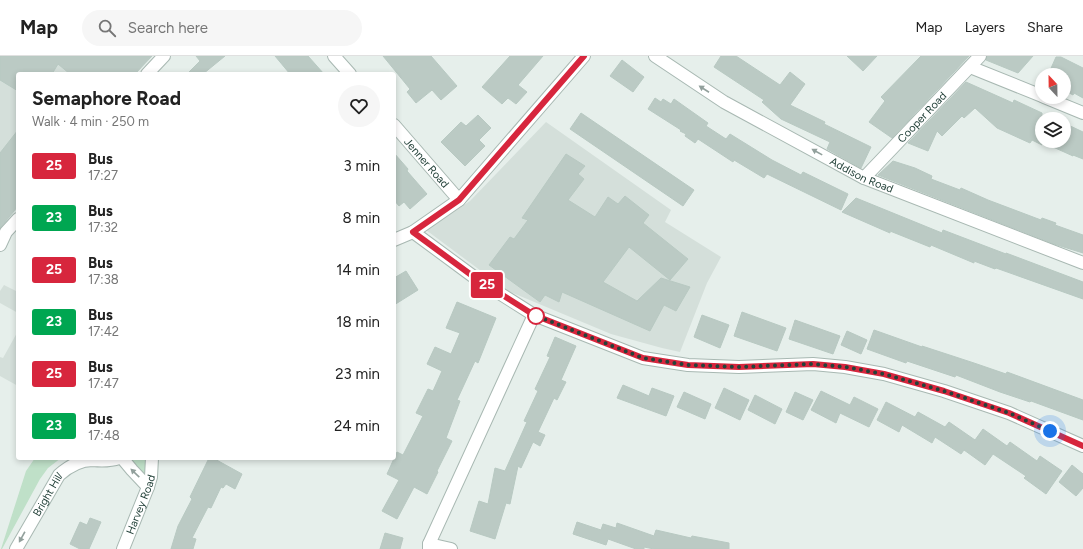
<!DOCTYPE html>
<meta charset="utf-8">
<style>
body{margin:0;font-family:Figtree,sans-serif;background:#f6f6f6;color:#222;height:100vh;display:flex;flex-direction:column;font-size:15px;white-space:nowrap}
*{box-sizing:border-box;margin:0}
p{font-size:13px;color:#767676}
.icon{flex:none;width:22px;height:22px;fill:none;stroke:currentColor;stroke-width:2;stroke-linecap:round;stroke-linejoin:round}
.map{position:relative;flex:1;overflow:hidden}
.details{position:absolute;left:16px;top:16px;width:380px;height:388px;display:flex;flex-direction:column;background:#fff;border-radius:4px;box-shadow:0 2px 6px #0003}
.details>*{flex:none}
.badge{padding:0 8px;border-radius:3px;font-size:14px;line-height:26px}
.needle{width:26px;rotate:338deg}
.tools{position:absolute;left:1035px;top:12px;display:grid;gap:8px}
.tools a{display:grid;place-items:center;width:36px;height:36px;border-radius:50%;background:#fff;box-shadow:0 2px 6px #0003;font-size:20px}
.you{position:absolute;width:20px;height:20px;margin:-10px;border:3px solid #fff;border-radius:50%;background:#1a73e8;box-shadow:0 0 0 6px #1a73e833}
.map>.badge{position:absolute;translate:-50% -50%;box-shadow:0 0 0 2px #fff}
.round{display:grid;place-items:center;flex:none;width:42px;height:42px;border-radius:21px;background:#f6f6f6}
.summary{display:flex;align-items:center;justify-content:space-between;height:68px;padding:0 16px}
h1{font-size:19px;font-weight:700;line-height:30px}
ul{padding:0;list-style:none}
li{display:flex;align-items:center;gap:12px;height:52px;padding:0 16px}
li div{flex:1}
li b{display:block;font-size:15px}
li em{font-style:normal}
li .badge{min-width:44px;font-weight:700;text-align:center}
header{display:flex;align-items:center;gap:24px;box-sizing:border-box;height:56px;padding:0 20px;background:#fff;border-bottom:1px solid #e0e0e0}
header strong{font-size:19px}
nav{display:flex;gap:22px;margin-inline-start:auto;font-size:14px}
.search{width:280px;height:36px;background:#f6f6f6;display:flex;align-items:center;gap:10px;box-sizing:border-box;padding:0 14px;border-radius:22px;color:#767676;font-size:15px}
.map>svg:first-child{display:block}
</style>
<header>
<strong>Map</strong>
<div class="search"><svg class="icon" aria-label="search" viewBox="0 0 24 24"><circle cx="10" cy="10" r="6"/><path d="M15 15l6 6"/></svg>Search here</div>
<nav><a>Map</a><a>Layers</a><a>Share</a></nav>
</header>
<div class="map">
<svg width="1083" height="493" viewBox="0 0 1083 493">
<rect width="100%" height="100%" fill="#e6efeb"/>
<path fill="#d4dfda" d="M0 0 132 18H18V152L5 168 0 178Z
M546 66 671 154 665 166 721 201 707 227 680 296 662 292 611 278 508 235 426 174 470 145Z
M4 229 18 236V257L0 247V235Z
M18 275V330L0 320V301L3 302Z"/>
<path fill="#bfe0c8" d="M35 402H61L48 412 40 423 2 493H1L26 415Z
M130 402H146L145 420 130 404Z"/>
<path fill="#bbcac4" stroke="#b8c9c2" d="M0 0H152L135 18H70L58 8 52 18H18V35L0 24Z
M196 0H225L203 18H187L200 5Z
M275 0H308L324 18H290Z
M383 0H431L457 30 441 44 432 34 416 47 407 36 410 33Z
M510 0H543L518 29 527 36 516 48 508 42 502 48 482 31Z
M721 0H736L780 29 790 16 805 28 790 49 825 66 824 68 871 91 861 112 827 93 830 86 781 63 762 46 764 44 714 11Z
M847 0H877L863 15Z
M921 0H969L892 82 869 66 885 45 881 41Z
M987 0H1033L1018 17 986 4Z
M1056 1H1061L1083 12V42L1074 37 1073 39 1064 34V29L1069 19H1048Z
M622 4 644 21 633 36 610 20Z
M966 26 1013 47 1014 44 1042 57V85H1064V67L1083 76V103L1073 99V100L1042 86V89L1032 84 1030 87 997 72 975 52 964 62 962 60 942 80 937 75 928 95 908 87Z
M655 42 661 46 663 43 671 48 674 43 708 67 706 70 726 83 730 78 772 104 801 119 803 116 848 138 841 154 767 118 764 122 734 104 733 106 698 83 695 87 685 80 686 78 680 75 681 74 648 53Z
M581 57 694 134 683 150 570 73Z
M478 59 491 72 479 84 485 90 465 110 441 86 461 66 466 70Z
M18 74V150L0 172V97Z
M394 97 408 113 407 115 427 138 410 153 404 146 399 150 394 144Z
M566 98 585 110 578 118 584 123 568 144 595 161 608 141 618 148 625 140 649 159 643 167 688 203 670 224 629 191 603 226 637 245 661 222 690 231 676 255 664 249 650 275 562 236 559 246 545 239 540 246 489 209 510 181 514 183 528 164 522 162Z
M893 105 915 112 932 120 931 123 960 134 961 132 988 144 1041 164 1042 162 1056 167 1055 169 1083 179V197L1054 188 878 119Z
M856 142 942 177 943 174 1006 198V197L1014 200 1083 226V243L996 212 995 213 974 205V207L931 189 930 191 890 175V177L842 156Z
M406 215 418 234 394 249V222Z
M457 246 496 262 478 307 475 305 457 344 460 345 446 382 452 385 437 415 438 416 427 438 414 431 397 463 382 455 399 424 387 418 397 396 403 399 423 360 416 357 428 333 433 335 442 315 427 308 435 291 451 298 460 277 446 272Z
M742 256 786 272 777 295 734 280Z
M702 259 729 269 720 292 694 281Z
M795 264 840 280 833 298 789 283Z
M874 274 922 291V290L974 307 1006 318 1007 316 1083 344V364L1031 345 1030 346 1000 336 956 319 955 321 907 305 906 307 867 293Z
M847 275 867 284 861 298 841 289Z
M555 281 576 290 561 324 566 326 557 344 554 342 538 376 545 379 540 390 533 386 521 412 518 410 510 448 506 447 495 483 470 475 479 445 488 448 495 412 505 415 527 366 524 365 538 335 535 333 550 301 547 300Z
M623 329 649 340 652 332 674 340 666 360 617 342Z
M724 332 749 344 740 364 715 352Z
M821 335 850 349 854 341 878 353 869 371 840 357 836 367 811 354Z
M684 336 711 348 705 363 677 351Z
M795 336 813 344 803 364 786 356Z
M755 339 782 353 775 368 748 354Z
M886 346 915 361 918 356 945 371 949 366 975 384 983 373 1007 390 1010 386 1037 405 1040 400 1062 415 1046 438 1024 422 1026 420 993 398 985 409 964 394 961 398 935 381 932 387 902 369 899 376 877 364Z
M209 402H213L242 418 235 433 226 428 223 432 221 431 211 452 208 451 192 482 196 483 193 493H171L178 470 192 443 190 441Z
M1072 409 1083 418V432L1076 440 1059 426Z
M90 462 101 466 89 493H80L70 488 80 466 87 469Z
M577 466 601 474 603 468 616 472 617 467 654 480 656 474 691 482 692 480 729 487V493H654L644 491V493H636L608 483 606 489 573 478Z
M385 477 403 482 400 493H380Z"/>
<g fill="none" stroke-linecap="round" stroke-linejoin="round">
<g stroke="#a8b8b2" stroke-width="14">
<g id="street">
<path d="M334 0 350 18"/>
<path id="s1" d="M655 0 724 46 864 122 1083 207"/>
<path d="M970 11 1042 40"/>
<path d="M147 18 164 0"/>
<path d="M1044 41 1083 57"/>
<path id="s2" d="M394 69 459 144"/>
<path id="s3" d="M864 122 980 0"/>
<path d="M413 176 474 221 534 259 643 302 688 309 739 311 813 308 845 311 884 318 944 335 1009 357 1083 390"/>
<path d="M394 184 413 176 459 144 584 0"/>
<path d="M0 189 6 176 18 163"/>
<path d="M122 402 132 414 148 431"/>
<path d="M429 488 451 493"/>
<path id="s4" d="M16 493 59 419C69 410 80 404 93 404 103 405 110 405 119 402"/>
<path id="s5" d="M123 493 148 431 151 421 152 402"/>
<path d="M429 493V488L534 259"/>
</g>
</g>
<use href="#street" stroke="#fff" stroke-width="12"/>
</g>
<defs><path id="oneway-solid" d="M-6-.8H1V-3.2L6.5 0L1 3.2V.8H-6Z"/></defs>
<g fill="#92a09c">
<use href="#oneway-solid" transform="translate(704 33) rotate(-147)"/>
<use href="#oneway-solid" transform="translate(817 96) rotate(-151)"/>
<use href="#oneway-solid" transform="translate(135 417) rotate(-136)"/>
<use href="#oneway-solid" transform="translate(22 481) rotate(119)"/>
</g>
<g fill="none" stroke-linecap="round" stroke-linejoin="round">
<g stroke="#fff" stroke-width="9">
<path id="line" d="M584 0 459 144 413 176 474 221 534 259 643 302 688 309 739 311 813 308 845 311 884 318 944 335 1009 357 1083 390"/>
</g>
<use href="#line" stroke="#d7263d" stroke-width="6"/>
<path stroke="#24423a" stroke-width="4" stroke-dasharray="0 7.2" d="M536 260 534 259 643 302 688 309 739 311 813 308 845 311 884 318 944 335 1009 357 1050 375"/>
</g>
<circle fill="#fff" stroke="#d7263d" stroke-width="2" cx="536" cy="260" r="8"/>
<g text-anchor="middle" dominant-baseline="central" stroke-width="4" stroke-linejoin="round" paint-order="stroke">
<g font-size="11" fill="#24423a" stroke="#f7fbf9">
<text stroke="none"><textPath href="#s3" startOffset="84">Cooper Road</textPath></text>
<text stroke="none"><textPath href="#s2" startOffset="50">Jenner Road</textPath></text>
<text stroke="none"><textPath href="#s1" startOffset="239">Addison Road</textPath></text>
<text stroke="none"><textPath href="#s4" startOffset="63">Bright Hill</textPath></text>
<text stroke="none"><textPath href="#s5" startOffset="48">Harvey Road</textPath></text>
</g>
</g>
</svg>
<div class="tools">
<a><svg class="needle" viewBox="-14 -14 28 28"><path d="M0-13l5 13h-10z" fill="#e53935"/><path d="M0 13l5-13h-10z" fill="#767676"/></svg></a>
<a><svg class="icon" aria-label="layers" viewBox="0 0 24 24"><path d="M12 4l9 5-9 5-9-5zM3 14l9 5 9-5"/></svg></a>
</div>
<div class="you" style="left:1050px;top:375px"></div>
<b class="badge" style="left:487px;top:229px;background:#d7263d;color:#fff">25</b>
<section class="details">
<div class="summary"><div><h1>Semaphore Road</h1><p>Walk · 4 min · 250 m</p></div><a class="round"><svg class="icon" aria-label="heart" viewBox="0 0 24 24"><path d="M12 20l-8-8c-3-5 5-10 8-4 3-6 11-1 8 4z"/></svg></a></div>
<ul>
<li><span class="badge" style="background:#d7263d;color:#fff">25</span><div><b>Bus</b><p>17:27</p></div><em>3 min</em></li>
<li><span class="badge" style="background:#00a651;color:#fff">23</span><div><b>Bus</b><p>17:32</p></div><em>8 min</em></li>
<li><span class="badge" style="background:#d7263d;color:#fff">25</span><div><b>Bus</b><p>17:38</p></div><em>14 min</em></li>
<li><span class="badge" style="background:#00a651;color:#fff">23</span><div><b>Bus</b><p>17:42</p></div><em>18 min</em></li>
<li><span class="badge" style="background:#d7263d;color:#fff">25</span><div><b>Bus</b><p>17:47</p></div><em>23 min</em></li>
<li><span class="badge" style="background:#00a651;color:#fff">23</span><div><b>Bus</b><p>17:48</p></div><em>24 min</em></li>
</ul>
</section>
</div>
